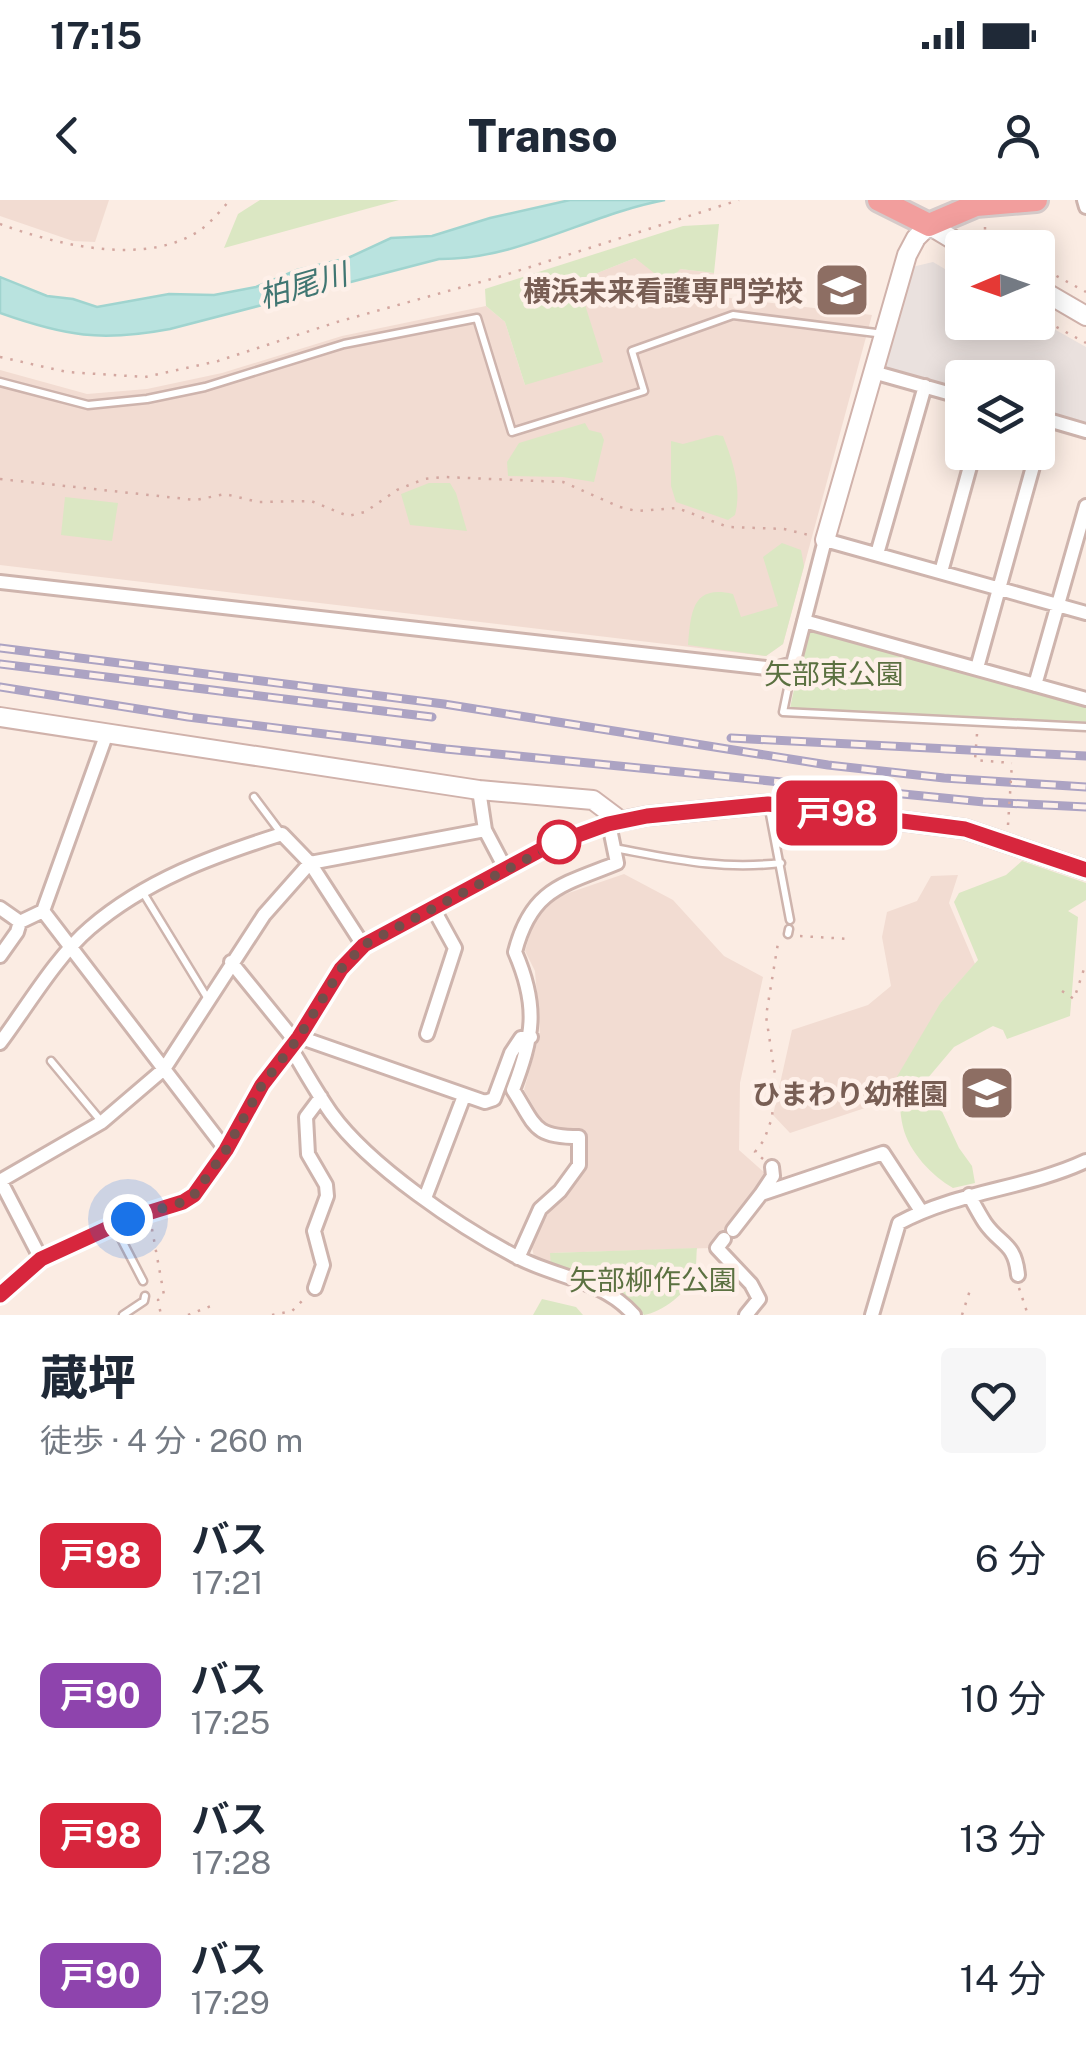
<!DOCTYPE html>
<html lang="ja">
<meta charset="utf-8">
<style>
body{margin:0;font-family:"Public Sans","Noto Sans JP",sans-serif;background:#f6f6f7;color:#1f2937;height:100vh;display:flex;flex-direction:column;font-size:38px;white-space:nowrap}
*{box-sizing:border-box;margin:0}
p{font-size:32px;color:#747a83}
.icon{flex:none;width:55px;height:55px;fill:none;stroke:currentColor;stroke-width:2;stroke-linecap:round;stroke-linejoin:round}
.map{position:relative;height:1115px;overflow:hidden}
.details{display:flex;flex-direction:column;background:#fff;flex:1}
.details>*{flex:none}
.badge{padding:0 20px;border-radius:15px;font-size:35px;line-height:65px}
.needle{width:65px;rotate:268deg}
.buttons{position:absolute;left:945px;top:30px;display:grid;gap:20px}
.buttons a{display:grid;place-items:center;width:110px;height:110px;border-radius:10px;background:#fff;box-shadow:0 5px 25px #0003;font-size:50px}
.you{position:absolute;width:50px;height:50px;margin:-25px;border:8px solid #fff;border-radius:50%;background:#1a73e8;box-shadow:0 0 0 15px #1a73e833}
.map>.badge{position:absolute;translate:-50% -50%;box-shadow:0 0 0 5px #fff}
.round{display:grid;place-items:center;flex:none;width:105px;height:105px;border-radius:10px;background:#f6f6f7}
.head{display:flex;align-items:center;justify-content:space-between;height:170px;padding:0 40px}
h1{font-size:48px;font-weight:800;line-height:75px}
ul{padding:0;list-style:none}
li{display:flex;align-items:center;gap:30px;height:140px;padding:0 40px}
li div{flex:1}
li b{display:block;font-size:38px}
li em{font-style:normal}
li .badge{min-width:110px;font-weight:700;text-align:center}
.status{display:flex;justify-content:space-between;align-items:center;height:70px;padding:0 50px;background:#fff;direction:ltr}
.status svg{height:28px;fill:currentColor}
header{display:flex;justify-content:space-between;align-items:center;height:130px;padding:0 40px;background:#fff;font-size:45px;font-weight:800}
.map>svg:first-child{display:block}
</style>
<div class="status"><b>17:15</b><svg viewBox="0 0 49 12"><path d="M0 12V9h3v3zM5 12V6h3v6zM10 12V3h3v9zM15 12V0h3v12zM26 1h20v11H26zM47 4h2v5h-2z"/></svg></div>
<header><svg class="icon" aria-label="back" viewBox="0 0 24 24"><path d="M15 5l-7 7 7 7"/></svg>Transo<svg class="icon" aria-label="person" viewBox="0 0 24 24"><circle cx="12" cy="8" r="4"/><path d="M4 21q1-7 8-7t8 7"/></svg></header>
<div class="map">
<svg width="1086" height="1115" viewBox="0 0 1086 1115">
<rect width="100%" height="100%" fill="#fbece3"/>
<path fill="#f2dcd2" d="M0 0H109L95 42 73 41 0 16Z
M635 58 680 69 714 73 713 96 872 115 783 444 766 456 0 365V170L87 194 147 189 222 173 342 136 486 106 505 122 525 185 582 95 590 76Z
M624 674 673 700 724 756 763 777 740 883 739 950 767 975 748 1004 710 1048 551 1053V1067L534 1057 532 1047 546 1015 584 968 583 930H556L542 921 524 890 540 833 535 771 525 751 534 720 557 697Z
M958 675 949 703 975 764 941 802 901 896 790 933 773 915 792 830 868 805 891 786 882 737 887 712 917 701 931 676Z"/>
<path fill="#eae1de" d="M933 62 962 79V122L1038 120 1086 147V226L1038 213V178H962V192L883 170 912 67Z"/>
<path fill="#dbe7c3" d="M260 0H399L224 48 238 14Z
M719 24 714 73 680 69 668 84 635 58 590 76 582 95 603 162 525 185 505 122 486 106 485 89 683 26Z
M585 223 589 230 601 233 604 240 594 282 563 277 508 276 507 262 519 243Z
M716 235 723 236C733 262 742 287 735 315L728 320 676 302 671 286V241L683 244Z
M429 283H450L456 293 467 331 410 325 401 294Z
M65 297 118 303 112 341 61 335Z
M782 343 801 350 804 366 783 444 766 456 688 445C691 414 691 384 733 394L741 417 778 406 763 357Z
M807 429 1086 506V522L790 508Z
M1022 661 1086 683V700L1068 711 1078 717 1070 816 1007 839 1003 830 993 826 954 847 927 879 959 948 972 966 975 983 953 988C932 976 909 952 903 927 899 911 901 896 895 880L941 802 978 760 954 702 959 693 1006 675Z
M697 1048C696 1056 697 1066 694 1074 688 1093 662 1112 644 1115 611 1081 595 1078 551 1067L550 1053Z
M542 1099 576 1107 583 1115H533Z"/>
<path fill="#b9e3df" stroke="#a0d4cf" stroke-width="2.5" d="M570 0H665C589 14 518 60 439 59L170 129C101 142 65 136 0 113V77L47 96 73 99 97 107 169 94 214 95 256 87 297 70 348 58 391 38 432 36 490 18Z"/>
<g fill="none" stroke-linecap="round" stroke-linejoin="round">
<g stroke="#ceb4ad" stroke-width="11">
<path id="lane" d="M0 182 88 205 147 199 205 187 344 144 477 118 512 232 644 191 632 151 733 115 884 134
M793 464 783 512 1086 527
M254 597 281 633
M769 609 790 720
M614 648C674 659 720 670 781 663
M142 691 208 799
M788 734 789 729
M51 861 101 921
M114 1025 143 1081
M123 1115 144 1101 145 1096"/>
</g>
<g stroke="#ceb4ad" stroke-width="18">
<path id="street" d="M1084 0 1086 7
M873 172 962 197
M1038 217 1086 231
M1038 250 1046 220
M877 354 925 186
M941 372 974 252
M0 382 775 469 793 464 825 340 1086 413
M804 421 1086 499
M977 468 1037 252
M1035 485 1086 306
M479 590 485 630
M0 708 20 722 43 711 107 533
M43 711 226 950
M0 756 17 732 20 722
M231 762 296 842
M427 834 455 748 433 708
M299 837 485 902 494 899 511 853 521 838 531 837
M0 843C27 807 56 757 90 728 146 680 213 656 282 634L310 663 363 745
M291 848C304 870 317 893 331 913 369 966 461 1028 519 1058 558 1078 603 1080 634 1115
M0 980 41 1059
M0 981 102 922 164 869 264 715 310 663 485 630 505 668
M761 994 773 976 772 967
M969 995C974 1004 979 1014 985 1023 1000 1045 1015 1042 1018 1075
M425 998 464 896
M733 1030 761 994 883 953 921 1011
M724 1039 717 1048 751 1084 759 1099 746 1115
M518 1058 540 1009 560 991 579 965V937C533 937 536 926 513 890 533 837 539 807 515 752 531 689 562 685 617 663L609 624
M315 1088 323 1065 314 1031 327 996 326 985 308 954 306 917 321 897
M0 1095 41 1059 128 1019 183 1002 194 995 226 950 262 885 299 837 341 769 363 745 548 646 621 621
M872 1115 899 1023C958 991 1026 989 1086 961"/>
</g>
<g stroke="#d0b2ab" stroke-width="22">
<path id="secondary" d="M1038 88 1086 116
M825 340 907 55 916 38 929 25 967 48
M0 517 479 590 593 600 621 621 647 616 768 604 965 629 1086 670"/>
</g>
<g stroke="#d5cac9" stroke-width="28">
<path id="highway" d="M879 0 929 25 976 5 1036 0"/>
</g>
<path stroke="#d3a7a0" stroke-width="2.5" stroke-dasharray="2.5 8" stroke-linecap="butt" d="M0 24C57 45 149 68 203 28 213 20 222 9 230 0
M985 27V36L1004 48
M1038 66 1086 92
M1038 117 1086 143
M0 157 67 172 145 177 218 161 337 122 502 76 739 0
M0 279 196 300 225 294 258 302 311 301 348 316 365 312 397 290 424 279 444 277 563 282 620 307 636 311 677 308 728 327 784 329 809 335
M977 534 975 560 1012 563
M800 736 849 739
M1062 791 1074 799 1086 763
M763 959 755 952 764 940 772 918 775 875 766 816 778 743
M152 1029 164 1095 158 1100 161 1115
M1019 1088 1028 1115
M188 1115 216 1104
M272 1115 292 1111 305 1098
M962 1115 971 1087"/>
<use href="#lane" stroke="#fff" stroke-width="6"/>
<use href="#street" stroke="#fff" stroke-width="12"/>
<use href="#secondary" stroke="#fff" stroke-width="18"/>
<use href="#highway" stroke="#f29e9d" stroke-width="22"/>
<g stroke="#aca3c3" stroke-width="9">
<path id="rail" d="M0 448 444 504 828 565 944 578 1086 587
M0 464 432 517
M0 487 188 517 446 549 984 602 1086 607
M731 538 1086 556"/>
</g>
<use href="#rail" stroke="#fef0e9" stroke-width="5" stroke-dasharray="15" stroke-linecap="butt"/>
<path stroke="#d3a7a0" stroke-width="2.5" stroke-dasharray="2.5 8" stroke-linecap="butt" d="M1008 625 1012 563"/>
</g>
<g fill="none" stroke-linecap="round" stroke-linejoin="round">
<g stroke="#fff" stroke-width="22">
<path id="line" d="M0 1095 41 1059 128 1019 183 1002 194 995 226 950 262 885 299 837 341 769 364 745 548 646 608 624 647 616 768 604 965 629 1086 670"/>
</g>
<use href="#line" stroke="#d7263d" stroke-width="15"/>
<path stroke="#724f4b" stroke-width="10" stroke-dasharray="0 18" d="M128 1019 183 1002 194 995 226 950 262 885 299 837 341 769 364 745 559 642"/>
</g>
<defs>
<g id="university-square" transform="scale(2.875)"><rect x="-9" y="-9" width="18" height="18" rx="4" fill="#8d6e63" stroke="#fef0e9"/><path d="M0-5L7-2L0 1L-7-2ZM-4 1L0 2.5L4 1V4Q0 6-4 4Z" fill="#fff"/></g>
<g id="school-square" transform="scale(2.875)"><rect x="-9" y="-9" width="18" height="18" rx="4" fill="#8d6e63" stroke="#fef0e9"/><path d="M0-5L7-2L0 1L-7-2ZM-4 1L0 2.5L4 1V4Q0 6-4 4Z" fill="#fff"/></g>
</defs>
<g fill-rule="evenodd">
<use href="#university-square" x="842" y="90"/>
<use href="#school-square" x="987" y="893"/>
</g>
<circle fill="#fff" stroke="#d7263d" stroke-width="5" cx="559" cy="642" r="20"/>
<g text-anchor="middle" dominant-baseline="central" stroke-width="9" stroke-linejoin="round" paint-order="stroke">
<g font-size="28" font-weight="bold" fill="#785e54" stroke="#fef0e9" text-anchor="end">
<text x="803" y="90">横浜未来看護専門学校</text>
<text x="948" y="893">ひまわり幼稚園</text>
</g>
<g font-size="28" fill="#5b7141" stroke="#fef0e9">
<text x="834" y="473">矢部東公園</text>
<text x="653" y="1079">矢部柳作公園</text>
</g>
<g font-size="30" font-style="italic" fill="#407672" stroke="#fef0e9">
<text transform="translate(303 85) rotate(-16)">柏尾川</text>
</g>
</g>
</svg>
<div class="buttons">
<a><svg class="needle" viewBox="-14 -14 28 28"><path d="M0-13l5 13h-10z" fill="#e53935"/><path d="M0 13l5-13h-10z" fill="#747a83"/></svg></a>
<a><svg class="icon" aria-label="layers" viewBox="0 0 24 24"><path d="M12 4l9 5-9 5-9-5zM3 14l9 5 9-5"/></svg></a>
</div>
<div class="you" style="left:128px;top:1019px"></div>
<b class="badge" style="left:837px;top:613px;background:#d7263d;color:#fff">戸98</b>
</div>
<section class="details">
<div class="head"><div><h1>蔵坪</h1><p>徒歩 · 4 分 · 260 m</p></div><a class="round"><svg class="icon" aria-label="heart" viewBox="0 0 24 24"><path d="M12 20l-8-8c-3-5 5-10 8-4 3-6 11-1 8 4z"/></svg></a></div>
<ul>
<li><span class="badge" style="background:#d7263d;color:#fff">戸98</span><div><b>バス</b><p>17:21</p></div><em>6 分</em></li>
<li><span class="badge" style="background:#8e44ad;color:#fff">戸90</span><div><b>バス</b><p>17:25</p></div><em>10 分</em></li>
<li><span class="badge" style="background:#d7263d;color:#fff">戸98</span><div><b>バス</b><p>17:28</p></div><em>13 分</em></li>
<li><span class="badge" style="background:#8e44ad;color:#fff">戸90</span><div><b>バス</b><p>17:29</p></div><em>14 分</em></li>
</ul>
</section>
